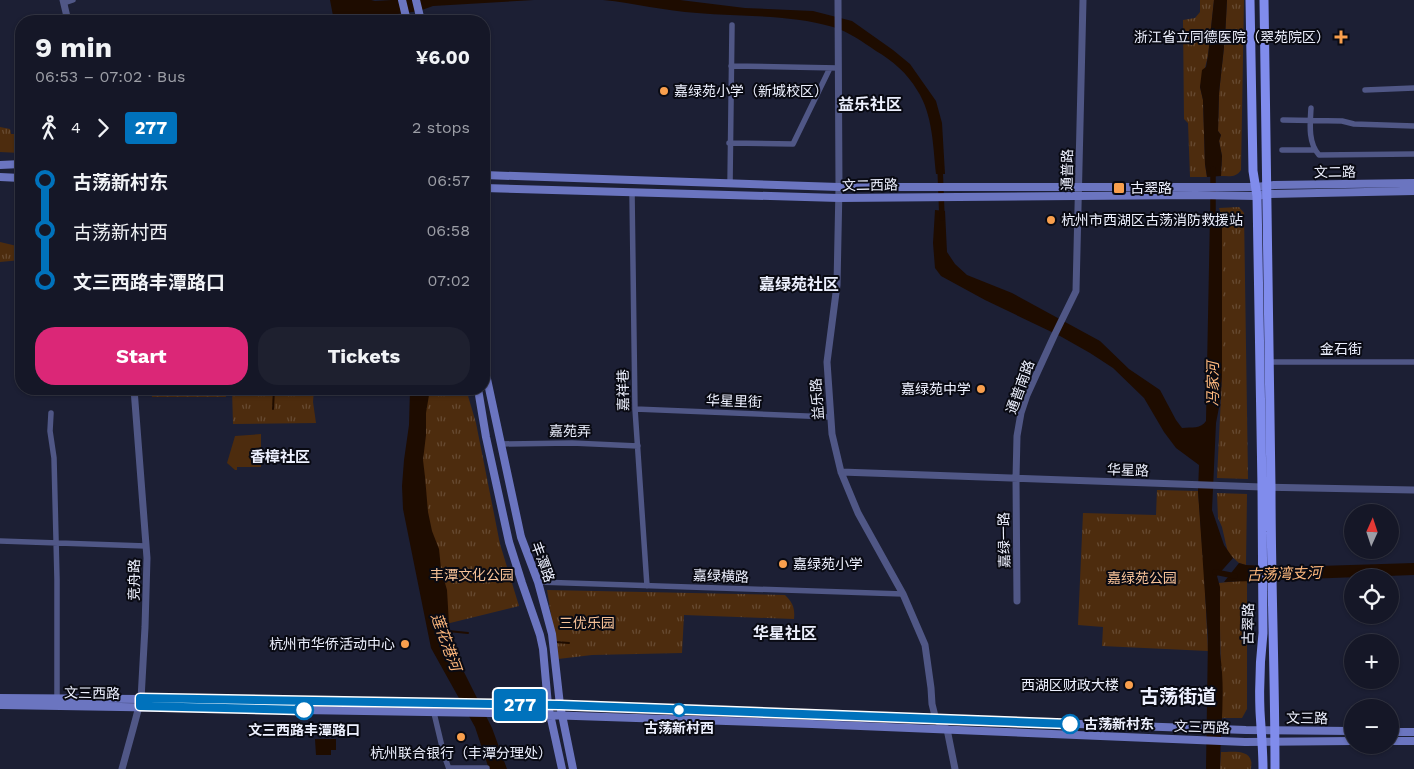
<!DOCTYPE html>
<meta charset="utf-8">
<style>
body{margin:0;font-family:"Work Sans","Noto Sans SC",sans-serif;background:#1e202f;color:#f1f3f6;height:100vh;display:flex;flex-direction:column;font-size:19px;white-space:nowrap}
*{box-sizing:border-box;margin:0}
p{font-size:16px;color:#9d9fa7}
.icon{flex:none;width:28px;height:28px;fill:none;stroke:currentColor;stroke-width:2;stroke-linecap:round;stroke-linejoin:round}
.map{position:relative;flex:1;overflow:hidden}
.panel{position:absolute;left:15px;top:15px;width:475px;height:380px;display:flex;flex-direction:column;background:#151727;border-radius:20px;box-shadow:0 1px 4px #0004,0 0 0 1px #343644}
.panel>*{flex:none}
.badge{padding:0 10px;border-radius:4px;font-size:18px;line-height:32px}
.needle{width:32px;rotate:3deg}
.fabs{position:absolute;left:1344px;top:504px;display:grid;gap:10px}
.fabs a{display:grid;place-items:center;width:55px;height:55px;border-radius:50%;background:#151727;box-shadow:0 1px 4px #0004,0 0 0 1px #343644;font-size:25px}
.map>.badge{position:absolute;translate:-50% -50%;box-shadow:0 0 0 2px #fff}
.legs{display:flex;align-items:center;gap:8px;height:55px;padding:0 20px;font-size:16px}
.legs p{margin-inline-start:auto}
.headline{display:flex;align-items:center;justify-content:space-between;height:85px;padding:0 20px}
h1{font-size:28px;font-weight:700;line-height:38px}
.action{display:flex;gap:10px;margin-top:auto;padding:10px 20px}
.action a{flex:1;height:58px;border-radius:20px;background:#db2777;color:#fff;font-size:20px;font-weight:700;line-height:58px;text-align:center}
.action a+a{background:#1e202f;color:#f1f3f6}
ul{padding:0 20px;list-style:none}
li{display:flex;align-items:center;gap:18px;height:50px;font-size:19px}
li i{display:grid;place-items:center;width:8px;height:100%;margin:0 6px;background:currentColor}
li i::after{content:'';width:12px;height:12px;margin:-6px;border:4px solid;border-radius:50%;background:#151727}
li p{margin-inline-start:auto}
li:first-child i{background:linear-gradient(#0000 50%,currentColor 0)}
li:last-child i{background:linear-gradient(currentColor 50%,#0000 0)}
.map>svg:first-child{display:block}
</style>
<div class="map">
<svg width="1414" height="769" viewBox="0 0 1414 769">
<defs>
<pattern id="grass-dots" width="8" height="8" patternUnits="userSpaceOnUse" patternTransform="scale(1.25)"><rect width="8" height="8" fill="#4d2c0e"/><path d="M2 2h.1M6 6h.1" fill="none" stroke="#674b32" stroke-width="1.8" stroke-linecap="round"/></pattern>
<pattern id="park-tufts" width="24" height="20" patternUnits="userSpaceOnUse" patternTransform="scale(1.25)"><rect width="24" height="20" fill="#4d2c0e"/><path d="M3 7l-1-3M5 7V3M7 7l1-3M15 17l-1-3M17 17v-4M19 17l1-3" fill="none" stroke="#674b32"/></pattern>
</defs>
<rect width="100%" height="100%" fill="#1c1f34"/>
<path fill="url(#grass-dots)" d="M151 389H225L226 397H152Z"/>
<path fill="url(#park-tufts)" d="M1200 0H1214L1208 56 1200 87 1203 100 1205 164 1207 177H1190L1188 123 1184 119 1183 20 1195 18 1200 12Z
M1227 0H1244L1241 170C1236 178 1229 176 1221 176L1222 156 1219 141 1221 135 1218 131 1219 93 1225 38Z
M0 127 10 129 11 134H21V153L0 152Z
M1239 207 1244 213 1248 479 1217 478 1222 376V227L1223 220 1219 208Z
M0 242 21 247V260L0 262Z
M232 389H314L313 402 316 423 233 424Z
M420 389H466L476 423 500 544 519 606 446 624 422 505Z
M1157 490 1198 491 1204 570 1208 651 1102 646 1103 627 1078 625 1083 513 1156 515Z
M1217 493 1247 494 1246 565 1239 563 1228 553 1222 527 1218 518Z
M1247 580V709L1242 718H1222L1219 583Z
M547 590 785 595C793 603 795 608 794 619L684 615 682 653 592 655 558 659Z
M1221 752C1230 752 1249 749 1251 761 1252 763 1251 766 1251 769H1220Z"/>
<path fill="#4d2c0e" d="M261 434V467H237V470H235L227 463 235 436Z"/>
<path fill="#1e0c00" d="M330 0H371L375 1 392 0H534L433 6C421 11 409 13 397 14 387 15 382 13 373 18L372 21H334Z
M603 0H680L745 8 813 11 852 21 893 50 910 64 936 101 942 123 945 174H936C933 147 933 114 917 90 907 73 893 61 876 51 863 42 849 32 833 27 789 14 742 17 697 13 665 11 634 3 603 0Z
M1214 0H1227L1225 38 1219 93 1218 131 1221 135 1219 141 1222 156 1221 176 1207 177 1205 164 1203 100 1200 87 1202 70 1206 67 1208 56Z
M935 210 945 211 947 252 955 264 967 275 1012 293 1100 341 1129 369 1160 390 1176 420 1182 428C1192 427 1201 429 1206 421L1210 214H1221L1224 220 1222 227V376L1220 402 1216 423 1212 510 1224 545 1233 558 1217 576 1220 587V654C1226 692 1220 731 1220 769H1206L1208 638 1198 491 1199 465 1176 448 1164 432 1144 398 1113 368 1090 353 1060 336 985 300 941 276 935 268 933 243Z
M410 389H430L426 413V435L423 460 425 477 428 512 432 531 439 549 441 569 447 590 450 642 454 652 492 728 507 769H489L475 727 431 648 403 509 402 486 404 460 409 425Z
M1239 563 1246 565 1287 567 1414 563V575L1224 582Z
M315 739H336V750H331V755H316Z"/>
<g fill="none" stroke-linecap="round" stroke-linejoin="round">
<path stroke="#1e0c00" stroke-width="2" d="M273 409 274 389
M448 631 468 633
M555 642 569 643"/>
<path stroke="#1e0c00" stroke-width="5.5" d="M940 167 942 218
M1213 169V220
M1215 572 1235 576"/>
<path stroke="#505786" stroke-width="5.5" d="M64 3 73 0
M731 66 838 68
M1365 90 1414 88
M1311 108C1310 124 1308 143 1319 155L1414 154
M1283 120 1342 121 1354 124 1414 126
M729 143 793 144 830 68
M1282 150H1314
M730 184 732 25
M632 193 635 409 647 586
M1269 362H1414
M635 409 831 417
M51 413 50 431 54 458 57 579V699
M501 444 572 443 638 446
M0 541 146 546
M538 582 903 594
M434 713 444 755 449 769
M449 768H487"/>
<path stroke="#505786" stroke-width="7" d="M63 0 68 21
M838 0 839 187 837 285 827 362 832 434 841 472 858 513 903 594 925 645 931 688 932 704 936 720 947 729 955 769
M841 472 1262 487 1414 490
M1017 601 1016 478 1017 436 1021 413 1027 395 1054 336 1076 291 1083 0
M122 769 133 729 141 699 145 627 147 558 134 389"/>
<path stroke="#6b75c0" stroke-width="8" d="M402 0 407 21
M416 0 421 21
M0 165 21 164
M484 175 839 187H1256L1274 185 1414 183
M0 177 21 178
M484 188 839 198 1196 195 1257 196 1266 194 1414 191
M484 365 521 537 538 582 552 634 560 705 573 769
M478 389 486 437 509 542 522 583 540 635 543 649 548 705 562 769
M0 698 141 699 455 704 548 705 1246 730 1352 731
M0 705 489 713 812 724 1245 742 1352 741
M1390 732H1414
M1390 741H1414"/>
<path stroke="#808cec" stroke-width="9" d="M1250 0 1253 171 1257 196 1262 487 1263 633C1260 659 1259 685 1260 711 1261 730 1263 749 1263 769
M1264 0 1271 487C1271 581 1275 675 1275 769"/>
</g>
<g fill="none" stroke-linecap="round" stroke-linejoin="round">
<g stroke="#fff" stroke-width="11">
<path id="line-1" d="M304 710 140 706V698L560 705 1070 724"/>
</g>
<use href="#line-1" stroke="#0072bc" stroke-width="8"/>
</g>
<g fill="#f99f4d" stroke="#090a13" stroke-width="2">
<path d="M1338.5 29.5h5v5h5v5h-5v5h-5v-5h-5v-5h5z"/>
<circle cx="664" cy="91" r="5"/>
<rect x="1113" y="182" width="12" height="12" rx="2.5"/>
<circle cx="1051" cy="220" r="5"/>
<circle cx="981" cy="389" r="5"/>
<circle cx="783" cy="564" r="5"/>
<circle cx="405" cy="644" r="5"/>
<circle cx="1129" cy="685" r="5"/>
<circle cx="461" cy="737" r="5"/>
</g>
<g fill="#fff" stroke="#0072bc" stroke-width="2.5">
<circle cx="304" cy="710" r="9"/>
<circle cx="679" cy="710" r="6"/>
<circle cx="1070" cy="724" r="9"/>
</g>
<g text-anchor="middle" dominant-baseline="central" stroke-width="4" stroke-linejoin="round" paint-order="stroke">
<g font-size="14" fill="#edf0fe" stroke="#090a13" text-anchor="end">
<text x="1330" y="37">浙江省立同德医院（翠苑院区）</text>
<text x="674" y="91" text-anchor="start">嘉绿苑小学（新城校区）</text>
<text x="1130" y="188" text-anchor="start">古翠路</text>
<text x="1061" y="220" text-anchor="start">杭州市西湖区古荡消防救援站</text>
<text x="971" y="389">嘉绿苑中学</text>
<text x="793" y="564" text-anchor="start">嘉绿苑小学</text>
<text x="395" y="644">杭州市华侨活动中心</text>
<text x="1119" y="685">西湖区财政大楼</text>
<text x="461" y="753" text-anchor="middle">杭州联合银行（丰潭分理处）</text>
</g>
<g font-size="14" fill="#edf0fe" stroke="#090a13">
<text transform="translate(1067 170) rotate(-89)">通普路</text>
<text transform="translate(1335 172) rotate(-1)">文二路</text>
<text transform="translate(870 185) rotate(-1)">文二西路</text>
<text x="1341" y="349">金石街</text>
<text transform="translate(1020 387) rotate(-70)">通普南路</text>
<text transform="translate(623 390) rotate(-91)">嘉祥巷</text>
<text transform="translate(817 399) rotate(-94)">益乐路</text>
<text transform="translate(734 401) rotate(2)">华星里街</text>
<text transform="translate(570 431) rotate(1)">嘉苑弄</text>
<text transform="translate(1128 470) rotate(2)">华星路</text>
<text transform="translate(1004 540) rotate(-91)">嘉绿一路</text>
<text transform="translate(543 562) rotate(70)">丰潭路</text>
<text transform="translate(721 576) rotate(2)">嘉绿横路</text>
<text transform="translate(134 580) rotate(-89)">竞舟路</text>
<text transform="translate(1248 624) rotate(-89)">古翠路</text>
<text transform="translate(92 693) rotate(1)">文三西路</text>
<text transform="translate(1307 718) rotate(1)">文三路</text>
<text transform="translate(1202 727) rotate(2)">文三西路</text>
</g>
<g font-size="14" fill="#f6c197" stroke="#090a13">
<text x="472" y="575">丰潭文化公园</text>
<text x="1142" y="578">嘉绿苑公园</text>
<text x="587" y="623">三优乐园</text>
</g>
<g font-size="14" font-weight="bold" fill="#edf0fe" stroke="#090a13">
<text x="1084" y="724" text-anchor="start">古荡新村东</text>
<text x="679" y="728">古荡新村西</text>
<text x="304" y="730">文三西路丰潭路口</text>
</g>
<g font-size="15" font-style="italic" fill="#feb87d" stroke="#090a13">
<text transform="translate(1213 384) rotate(-90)">冯家河</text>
<text transform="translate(1284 574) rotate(-2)">古荡湾支河</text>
<text transform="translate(446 642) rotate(70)">莲花港河</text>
</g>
<g font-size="15" font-weight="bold" fill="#edf0fe" stroke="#090a13">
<text x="280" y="457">香樟社区</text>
</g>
<g font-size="16" font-weight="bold" fill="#edf0fe" stroke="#090a13">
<text x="870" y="104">益乐社区</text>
<text x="799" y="284">嘉绿苑社区</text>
<text x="785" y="633">华星社区</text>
</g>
<g font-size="19" font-weight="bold" fill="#edf0fe" stroke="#090a13">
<text x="1178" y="696">古荡街道</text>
</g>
</g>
</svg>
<div class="fabs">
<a><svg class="needle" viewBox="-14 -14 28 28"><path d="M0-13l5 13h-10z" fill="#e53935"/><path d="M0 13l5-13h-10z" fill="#9d9fa7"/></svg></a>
<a><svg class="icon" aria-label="locate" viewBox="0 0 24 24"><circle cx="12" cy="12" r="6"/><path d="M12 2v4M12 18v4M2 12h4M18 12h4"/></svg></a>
<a>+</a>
<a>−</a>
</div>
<b class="badge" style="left:520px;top:705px;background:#0072bc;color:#fff">277</b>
<section class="panel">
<div class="headline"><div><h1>9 min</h1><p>06:53 – 07:02 · Bus</p></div><b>¥6.00</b></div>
<div class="legs"><svg class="icon" aria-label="walk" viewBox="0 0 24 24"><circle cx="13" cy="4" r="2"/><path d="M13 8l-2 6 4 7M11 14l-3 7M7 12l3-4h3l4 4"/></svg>4<svg class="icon" aria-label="forward" viewBox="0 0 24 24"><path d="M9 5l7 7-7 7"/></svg><b class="badge" style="background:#0072bc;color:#fff">277</b><p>2 stops</p></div>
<ul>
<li><i style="color:#0072bc"></i><b>古荡新村东</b><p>06:57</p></li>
<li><i style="color:#0072bc"></i><span>古荡新村西</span><p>06:58</p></li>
<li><i style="color:#0072bc"></i><b>文三西路丰潭路口</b><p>07:02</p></li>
</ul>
<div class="action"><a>Start</a><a>Tickets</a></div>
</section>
</div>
